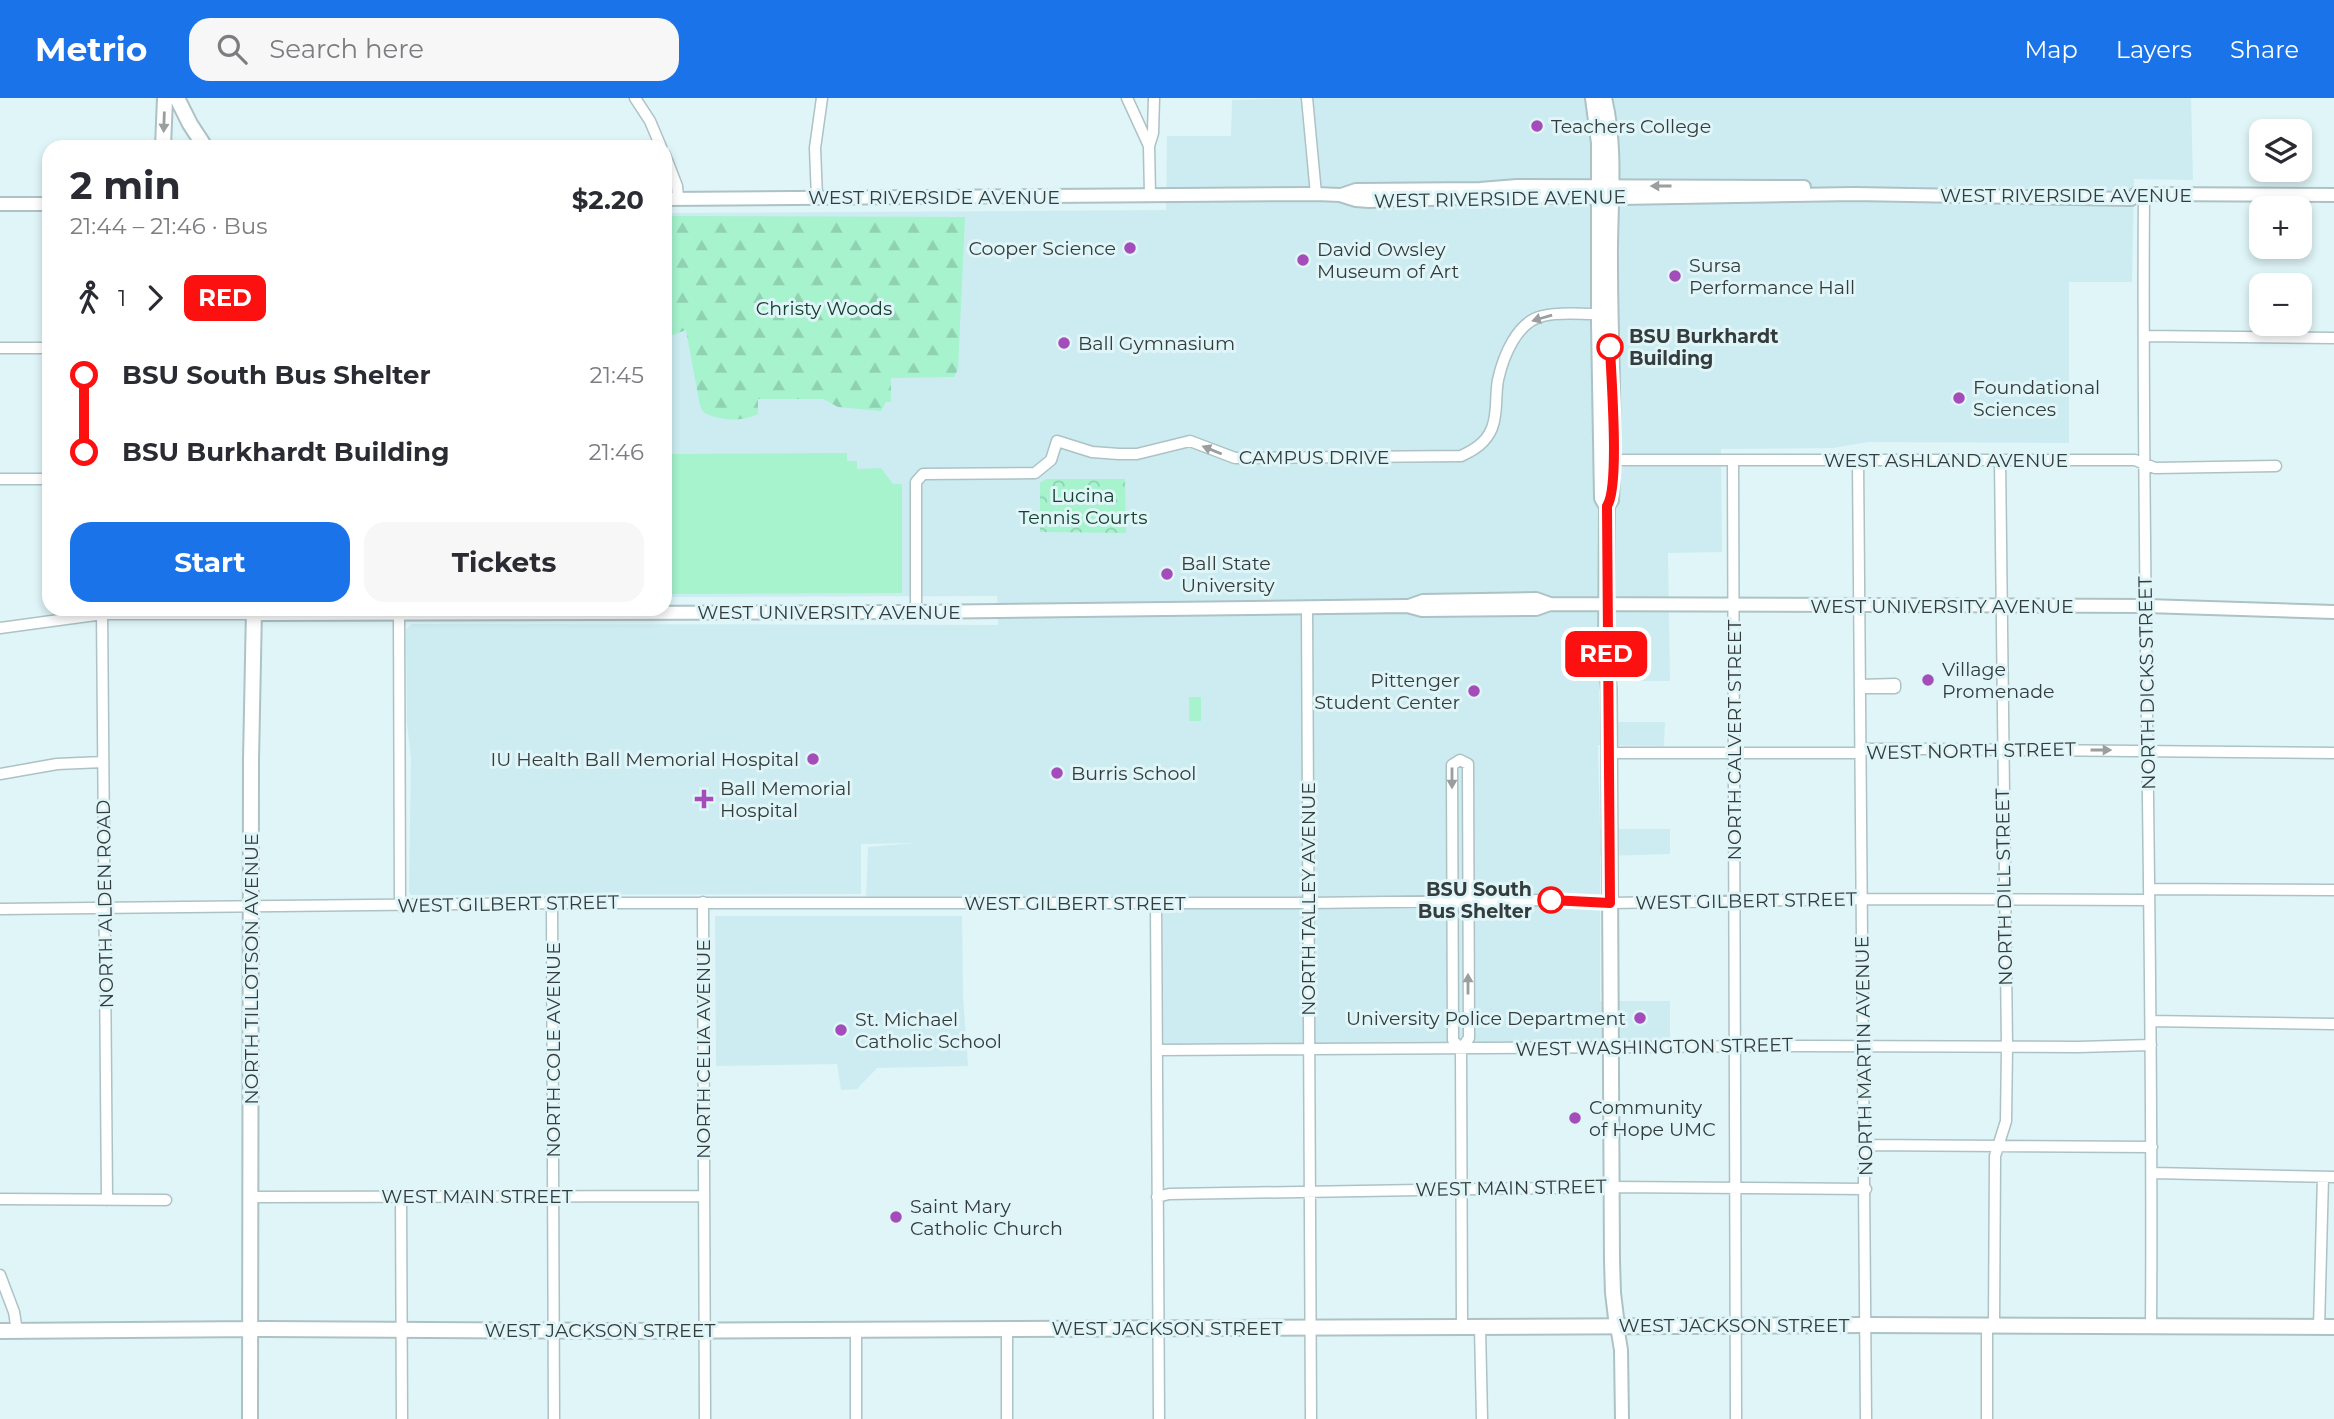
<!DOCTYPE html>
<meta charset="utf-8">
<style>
body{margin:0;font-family:Montserrat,sans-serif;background:#f7f7f7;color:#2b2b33;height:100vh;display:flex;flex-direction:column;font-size:26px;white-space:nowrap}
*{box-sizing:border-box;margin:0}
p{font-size:23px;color:#7c7c81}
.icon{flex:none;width:38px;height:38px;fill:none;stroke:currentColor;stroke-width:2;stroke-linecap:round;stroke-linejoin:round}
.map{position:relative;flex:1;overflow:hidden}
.side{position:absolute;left:42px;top:42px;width:630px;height:476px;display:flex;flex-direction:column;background:#fff;border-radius:21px;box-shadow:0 4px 10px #0003}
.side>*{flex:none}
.badge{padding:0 14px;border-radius:10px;font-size:24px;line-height:46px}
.fabs{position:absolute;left:2249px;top:21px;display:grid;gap:14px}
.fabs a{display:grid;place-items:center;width:63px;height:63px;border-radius:14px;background:#fff;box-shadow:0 4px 10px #0003;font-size:35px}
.map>.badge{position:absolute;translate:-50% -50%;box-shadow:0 0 0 4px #fff}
.legs{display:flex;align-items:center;gap:10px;height:77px;padding:0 28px;font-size:23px}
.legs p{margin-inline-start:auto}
.headline{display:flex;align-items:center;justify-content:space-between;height:119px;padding:0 28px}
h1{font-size:38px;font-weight:700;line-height:52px}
.button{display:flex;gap:14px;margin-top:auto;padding:14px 28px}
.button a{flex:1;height:80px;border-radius:21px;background:#1a73e8;color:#fff;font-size:28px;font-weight:700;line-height:80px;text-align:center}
.button a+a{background:#f7f7f7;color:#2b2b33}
ul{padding:0 28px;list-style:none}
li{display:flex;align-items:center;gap:24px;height:77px;font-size:26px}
li i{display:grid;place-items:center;width:10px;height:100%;margin:0 9px;background:currentColor}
li i::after{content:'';width:18px;height:18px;margin:-9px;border:5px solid;border-radius:50%;background:#fff}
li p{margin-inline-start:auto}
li:first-child i{background:linear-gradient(#0000 50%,currentColor 0)}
li:last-child i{background:linear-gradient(currentColor 50%,#0000 0)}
header{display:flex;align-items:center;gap:42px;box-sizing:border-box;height:98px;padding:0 35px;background:#1a73e8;color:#fff}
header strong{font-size:33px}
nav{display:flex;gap:38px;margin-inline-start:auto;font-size:24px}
.search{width:490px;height:63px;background:#f7f7f7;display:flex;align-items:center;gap:18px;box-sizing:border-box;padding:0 24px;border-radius:21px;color:#7c7c81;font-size:26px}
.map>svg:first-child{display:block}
</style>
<header>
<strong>Metrio</strong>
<div class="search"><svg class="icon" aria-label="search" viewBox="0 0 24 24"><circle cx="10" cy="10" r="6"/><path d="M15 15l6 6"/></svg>Search here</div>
<nav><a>Map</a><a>Layers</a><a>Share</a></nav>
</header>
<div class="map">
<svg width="2334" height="1321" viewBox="0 0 2334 1321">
<defs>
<pattern id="forest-firs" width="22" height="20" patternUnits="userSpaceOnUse" patternTransform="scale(1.75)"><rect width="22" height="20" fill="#a6f3ce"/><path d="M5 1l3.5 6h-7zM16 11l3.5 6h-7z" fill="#90d1b2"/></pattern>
<pattern id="park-crowns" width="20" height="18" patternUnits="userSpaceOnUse" patternTransform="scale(1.75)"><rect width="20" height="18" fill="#a6f3ce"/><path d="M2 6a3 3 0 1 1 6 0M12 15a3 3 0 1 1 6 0" fill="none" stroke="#90d1b2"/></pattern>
</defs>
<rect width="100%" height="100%" fill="#dff5f8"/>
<path fill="#ccecf1" d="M1313 0H2191L2193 82 2134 81 2132 184H2069V345L1868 344 1833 350 1721 351 1722 454 1668 455 1670 583H1599L1600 624H1665L1664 648 1598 647 1600 731H1670V756L1600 758V903H1670V946H1162L1163 809 866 801 868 749 915 745 861 746V796L411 797 409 794 411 660 407 626 406 531 412 526 998 527 997 498 665 499V115L1166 112 1167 38H1231L1232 2Z
M715 818H962L963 897 968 968 877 970 857 991 841 992 837 966 716 968Z"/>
<path fill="#a6f3ce" d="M847 355V363H857V371L881 370 893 386H902V495L665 496V356Z
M1189 599H1201V623H1189Z"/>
<path fill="url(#forest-firs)" d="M665 118 965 119 958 271 954 279 891 280V304H886L881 313 838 309 823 301H758V316C741 324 721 323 704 315L700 308 686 232 665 240Z"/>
<path fill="url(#park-crowns)" d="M1046 381H1125L1126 435 1040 434V385Z"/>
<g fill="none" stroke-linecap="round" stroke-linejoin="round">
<g stroke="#adc2c5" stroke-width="13">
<path id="minor" d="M635 0 650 23 661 49
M1127 0 1149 48
M1307 0 1316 96
M665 57 677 88 678 100
M2144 96C2141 474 2154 851 2151 1228
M1150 97 1149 48 1153 35 1154 0
M817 100 815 50 822 0
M2144 238 2334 240
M0 250H49
M1613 362H2135L2155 370 2276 368
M1858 362 1866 1321
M1733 363 1736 1321
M0 381H49
M1307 509 1311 1321
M102 511 107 1102
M399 514 400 808
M916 514V384L923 376 1035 375 1051 362 1057 343 1092 354 1119 356H1137L1190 343 1235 360 1461 358C1474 352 1486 345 1492 330 1498 315 1495 297 1498 282 1503 259 1517 223 1543 218 1562 213 1584 217 1603 216
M0 530 103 516H254
M1861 587 1895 586V590H1861
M1609 655H1854L1868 651H1932L2334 655
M0 676 57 666 103 664
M2149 791 2334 792
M703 804 705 1321
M1156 804 1159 1321
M552 805 554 1321
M0 811 552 805H1309L1551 802 1610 805 1863 801 2149 802
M2151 923 2334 926
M1461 951 1453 942 1452 667 1460 662 1468 666 1469 940 1461 951 1462 1229
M1157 952 1800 948 2078 949 2151 947
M1865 1047 2152 1049
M2153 1075 2334 1079
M251 1099 703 1098
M401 1099 402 1321
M1157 1099 1169 1096 1611 1089 1866 1091
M0 1101 166 1102
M0 1177 14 1214 17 1233
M1987 1228V1321
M1994 1228 1995 1058 2006 1023 2007 949 2000 361
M1480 1229 1482 1321
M2319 1229 2323 1079
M1007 1231V1321
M856 1232V1321"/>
</g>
<g stroke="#adc2c5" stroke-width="16">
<path id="tertiary" d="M1341 97 1356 92 1480 91 1517 88 1804 89
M665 101 1316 96 1340 97 1356 102 1369 103 1517 98 1619 100 1854 96 2131 101 2136 96H2144L2334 97
M0 106H49
M1409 508 1423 503 1536 501 1550 506 2146 508 2334 514
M254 516 916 514 1407 508 1422 512 1536 511 1550 506
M1617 1228 1621 1252 1622 1321"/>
</g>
<g stroke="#adc2c5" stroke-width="18">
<path id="secondary" d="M177 0 190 26 205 49
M1593 0 1599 45V226L1602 400 1606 407
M1604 0C1617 53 1609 112 1610 166 1610 244 1615 323 1611 402L1607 408 1606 552 1609 593 1612 1163 1613 1195 1617 1228
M163 49 165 0
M0 1233 265 1231 621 1233 1866 1227 2334 1229
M250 1321 251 662 254 511"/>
</g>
<use href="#minor" stroke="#fff" stroke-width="10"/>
<use href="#tertiary" stroke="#fff" stroke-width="12"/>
<use href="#secondary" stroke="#fff" stroke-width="14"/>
</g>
<defs><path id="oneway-solid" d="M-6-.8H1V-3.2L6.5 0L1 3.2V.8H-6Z" transform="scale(1.75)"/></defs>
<g fill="#9a9e9e">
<use href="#oneway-solid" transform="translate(164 24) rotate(92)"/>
<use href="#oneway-solid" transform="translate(1661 88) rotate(-180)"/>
<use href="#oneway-solid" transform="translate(1542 220) rotate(164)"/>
<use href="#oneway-solid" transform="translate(1212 352) rotate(-158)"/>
<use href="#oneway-solid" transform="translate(2101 652)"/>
<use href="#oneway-solid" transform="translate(1452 680) rotate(90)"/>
<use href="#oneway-solid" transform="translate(1468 886) rotate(-90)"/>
</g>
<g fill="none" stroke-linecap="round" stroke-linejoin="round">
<g stroke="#fff" stroke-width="16">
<path id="line-1" d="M1551 802 1610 805 1607 408C1620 389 1611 279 1610 249"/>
</g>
<use href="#line-1" stroke="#fc1010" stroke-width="10"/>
</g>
<g fill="#a44dba" stroke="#dff5f8" stroke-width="2.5">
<circle cx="1537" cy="28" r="7"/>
<circle cx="1130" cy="150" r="7"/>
<circle cx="1303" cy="162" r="7"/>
<circle cx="1675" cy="178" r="7"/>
<circle cx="1064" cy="245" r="7"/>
<circle cx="1959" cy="300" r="7"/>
<circle cx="1167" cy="476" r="7"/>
<circle cx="1928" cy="582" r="7"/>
<circle cx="1474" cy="593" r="7"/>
<circle cx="813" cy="661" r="7"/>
<circle cx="1057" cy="675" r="7"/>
<path d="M700.5 690.5h7v7h7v7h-7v7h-7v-7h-7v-7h7z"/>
<circle cx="1640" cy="920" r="7"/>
<circle cx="841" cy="932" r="7"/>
<circle cx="1575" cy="1020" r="7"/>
<circle cx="896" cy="1119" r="7"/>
</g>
<g fill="#fff" stroke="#fc1010" stroke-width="3.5">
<circle cx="1610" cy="249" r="12"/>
<circle cx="1551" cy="802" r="12"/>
</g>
<g text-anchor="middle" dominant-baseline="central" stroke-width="6" stroke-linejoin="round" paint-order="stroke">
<g font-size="19" fill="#343c3d" stroke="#dff5f8" text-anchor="start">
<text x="1551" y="28">Teachers College</text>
<text x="1116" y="150" text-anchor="end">Cooper Science</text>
<text x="1317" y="151">David Owsley<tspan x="1317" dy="22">Museum of Art</tspan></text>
<text x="1689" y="167">Sursa<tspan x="1689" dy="22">Performance Hall</tspan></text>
<text x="1078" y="245">Ball Gymnasium</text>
<text x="1973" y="289">Foundational<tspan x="1973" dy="22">Sciences</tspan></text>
<text x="1181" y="465">Ball State<tspan x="1181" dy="22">University</tspan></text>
<text x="1942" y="571">Village<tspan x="1942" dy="22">Promenade</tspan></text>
<text x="1460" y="582" text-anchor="end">Pittenger<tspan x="1460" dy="22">Student Center</tspan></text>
<text x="799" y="661" text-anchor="end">IU Health Ball Memorial Hospital</text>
<text x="1071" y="675">Burris School</text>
<text x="720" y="690">Ball Memorial<tspan x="720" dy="22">Hospital</tspan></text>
<text x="1626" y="920" text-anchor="end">University Police Department</text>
<text x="855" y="921">St. Michael<tspan x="855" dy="22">Catholic School</tspan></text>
<text x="1589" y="1009">Community<tspan x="1589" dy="22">of Hope UMC</tspan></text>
<text x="910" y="1108">Saint Mary<tspan x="910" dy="22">Catholic Church</tspan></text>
</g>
<g font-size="19" fill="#343c3d" stroke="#dff5f8">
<text x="2066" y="97">WEST RIVERSIDE AVENUE</text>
<text x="934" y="99">WEST RIVERSIDE AVENUE</text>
<text transform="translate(1500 101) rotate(-1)">WEST RIVERSIDE AVENUE</text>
<text x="1314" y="359">CAMPUS DRIVE</text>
<text x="1946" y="362">WEST ASHLAND AVENUE</text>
<text x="1942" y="508">WEST UNIVERSITY AVENUE</text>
<text x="829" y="514">WEST UNIVERSITY AVENUE</text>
<text transform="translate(2147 585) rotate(-91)">NORTH DICKS STREET</text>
<text transform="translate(1734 642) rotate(-90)">NORTH CALVERT STREET</text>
<text transform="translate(1971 653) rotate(-1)">WEST NORTH STREET</text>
<text transform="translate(2004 789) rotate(-91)">NORTH DILL STREET</text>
<text transform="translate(1308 801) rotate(-90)">NORTH TALLEY AVENUE</text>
<text transform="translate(1746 803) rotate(-1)">WEST GILBERT STREET</text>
<text x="1075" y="805">WEST GILBERT STREET</text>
<text transform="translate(105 806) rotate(-91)">NORTH ALDEN ROAD</text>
<text transform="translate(508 806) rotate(-1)">WEST GILBERT STREET</text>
<text transform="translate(251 871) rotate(-90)">NORTH TILLOTSON AVENUE</text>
<text transform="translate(1654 949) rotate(-1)">WEST WASHINGTON STREET</text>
<text transform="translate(703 951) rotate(-90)">NORTH CELIA AVENUE</text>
<text transform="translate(553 952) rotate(-90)">NORTH COLE AVENUE</text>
<text transform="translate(1864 958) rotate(-91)">NORTH MARTIN AVENUE</text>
<text transform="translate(1511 1090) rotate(-1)">WEST MAIN STREET</text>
<text x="477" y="1098">WEST MAIN STREET</text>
<text x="1734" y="1227">WEST JACKSON STREET</text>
<text x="1167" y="1230">WEST JACKSON STREET</text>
<text x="600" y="1232">WEST JACKSON STREET</text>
</g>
<g font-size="19" fill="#16412f" stroke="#dff5f8">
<text x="824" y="210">Christy Woods</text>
<text x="1083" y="397">Lucina<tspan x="1083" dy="22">Tennis Courts</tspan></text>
</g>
<g font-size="19" font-weight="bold" fill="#343c3d" stroke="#dff5f8" text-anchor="start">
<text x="1629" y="238">BSU Burkhardt<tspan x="1629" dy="22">Building</tspan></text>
<text x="1532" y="791" text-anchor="end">BSU South<tspan x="1532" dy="22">Bus Shelter</tspan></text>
</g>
</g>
</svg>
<div class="fabs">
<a><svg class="icon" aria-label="layers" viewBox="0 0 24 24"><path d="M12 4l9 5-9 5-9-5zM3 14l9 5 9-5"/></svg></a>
<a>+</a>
<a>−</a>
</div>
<b class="badge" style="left:1606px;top:556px;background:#fc1010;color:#fff">RED</b>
<section class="side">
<div class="headline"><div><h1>2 min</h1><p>21:44 – 21:46 · Bus</p></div><b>$2.20</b></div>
<div class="legs"><svg class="icon" aria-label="walk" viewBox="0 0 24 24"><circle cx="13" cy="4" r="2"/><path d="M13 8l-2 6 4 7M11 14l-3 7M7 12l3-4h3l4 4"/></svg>1<svg class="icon" aria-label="forward" viewBox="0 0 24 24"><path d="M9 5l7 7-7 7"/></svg><b class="badge" style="background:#fc1010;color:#fff">RED</b></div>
<ul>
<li><i style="color:#fc1010"></i><b>BSU South Bus Shelter</b><p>21:45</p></li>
<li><i style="color:#fc1010"></i><b>BSU Burkhardt Building</b><p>21:46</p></li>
</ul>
<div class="button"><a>Start</a><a>Tickets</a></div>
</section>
</div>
